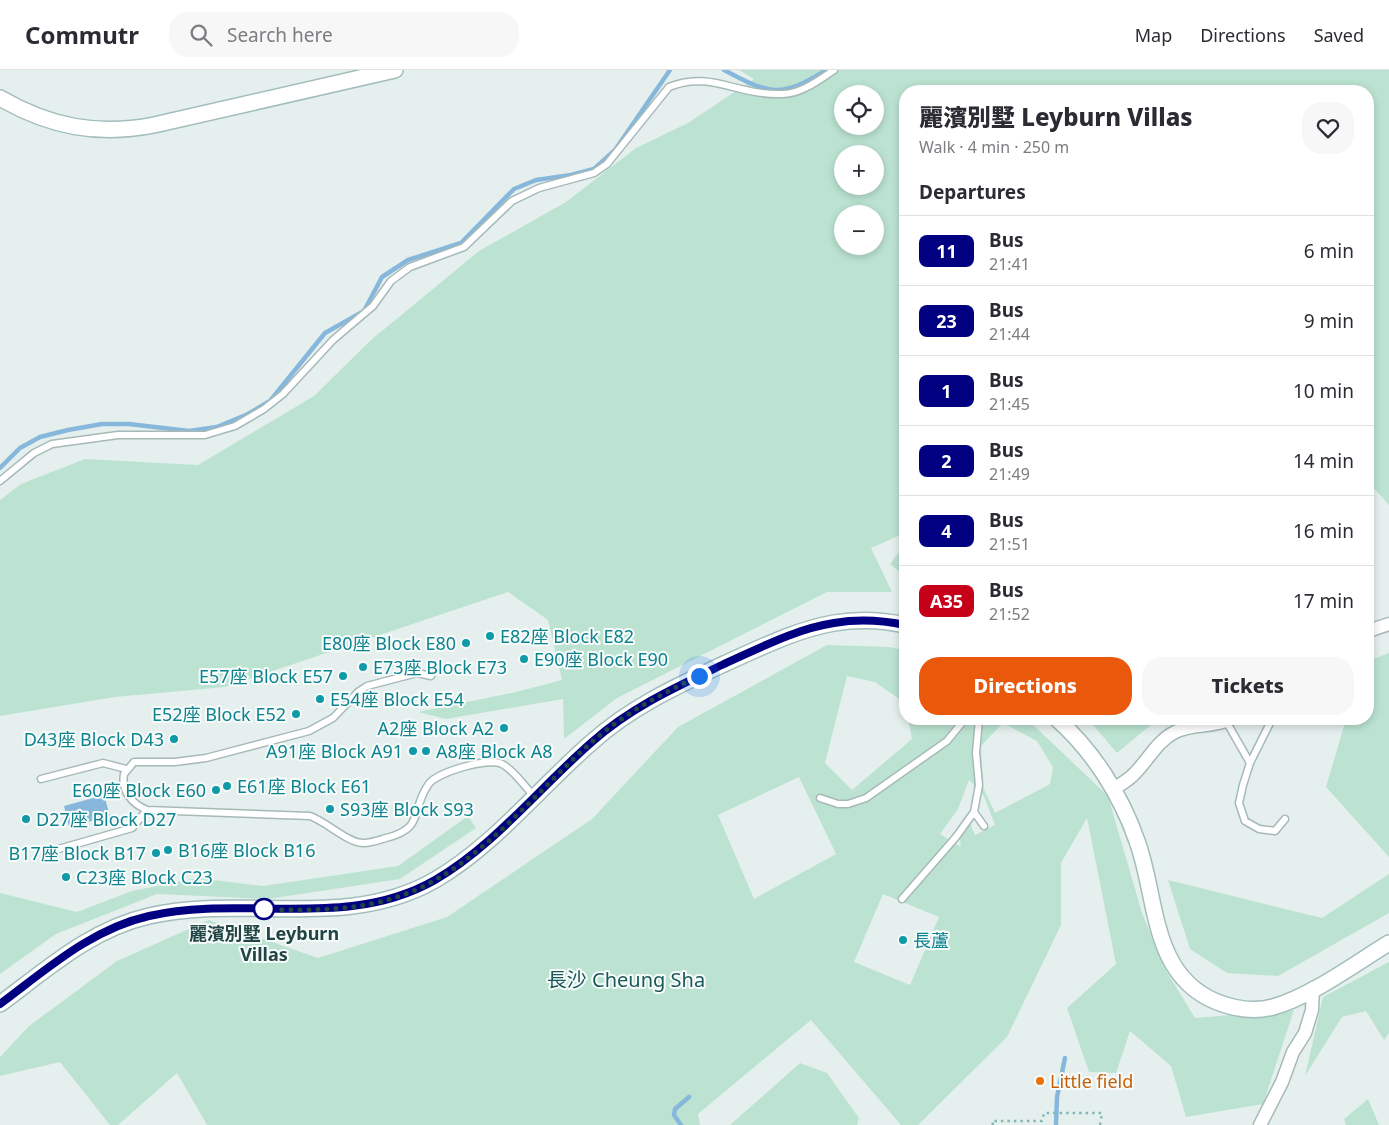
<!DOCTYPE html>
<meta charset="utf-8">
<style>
body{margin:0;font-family:"Noto Sans","Noto Sans TC",sans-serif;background:#f7f7f7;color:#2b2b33;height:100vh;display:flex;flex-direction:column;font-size:19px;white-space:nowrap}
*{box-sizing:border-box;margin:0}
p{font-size:16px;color:#7c7c81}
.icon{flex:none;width:28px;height:28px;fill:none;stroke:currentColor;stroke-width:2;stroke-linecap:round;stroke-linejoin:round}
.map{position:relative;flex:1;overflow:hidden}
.panel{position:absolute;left:899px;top:15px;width:475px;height:640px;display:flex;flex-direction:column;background:#fff;border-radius:20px;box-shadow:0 2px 8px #0003}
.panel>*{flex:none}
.badge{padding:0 10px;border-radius:8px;font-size:18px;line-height:32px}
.buttons{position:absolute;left:834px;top:15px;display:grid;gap:10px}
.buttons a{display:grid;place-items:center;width:50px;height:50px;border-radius:50%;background:#fff;box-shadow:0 2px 8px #0003;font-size:25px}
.you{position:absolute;width:25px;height:25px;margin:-12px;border:4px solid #fff;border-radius:50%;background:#1a73e8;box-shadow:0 0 0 8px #1a73e833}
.map>.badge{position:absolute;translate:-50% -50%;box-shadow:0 0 0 2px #fff}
h2{padding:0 20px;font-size:19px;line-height:45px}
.round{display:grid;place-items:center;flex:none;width:52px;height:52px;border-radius:20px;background:#f7f7f7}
.headline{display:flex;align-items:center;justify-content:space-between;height:85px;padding:0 20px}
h1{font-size:24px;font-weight:800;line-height:38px}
.primary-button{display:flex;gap:10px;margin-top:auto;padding:10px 20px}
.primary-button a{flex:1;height:58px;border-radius:20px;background:#ea580c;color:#fff;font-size:20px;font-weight:800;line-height:58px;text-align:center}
.primary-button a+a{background:#f7f7f7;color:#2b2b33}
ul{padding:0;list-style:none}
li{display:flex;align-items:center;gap:15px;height:70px;padding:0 20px;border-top:1px solid #e1e1e2}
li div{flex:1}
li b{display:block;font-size:19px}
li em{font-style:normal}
li .badge{min-width:55px;font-weight:700;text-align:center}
header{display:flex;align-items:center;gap:30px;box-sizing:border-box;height:70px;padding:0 25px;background:#fff;border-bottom:1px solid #e1e1e2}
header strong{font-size:24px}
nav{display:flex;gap:28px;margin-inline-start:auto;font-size:18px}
.search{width:350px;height:45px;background:#f7f7f7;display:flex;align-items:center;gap:12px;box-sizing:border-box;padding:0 18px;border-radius:20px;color:#7c7c81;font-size:19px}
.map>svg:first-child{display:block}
</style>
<header>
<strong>Commutr</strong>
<div class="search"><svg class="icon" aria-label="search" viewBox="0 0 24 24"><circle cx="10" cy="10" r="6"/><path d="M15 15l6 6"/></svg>Search here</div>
<nav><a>Map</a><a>Directions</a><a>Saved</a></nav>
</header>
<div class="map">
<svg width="1389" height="1055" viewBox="0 0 1389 1055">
<rect width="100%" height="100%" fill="#e5f0ee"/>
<path fill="#bce3d1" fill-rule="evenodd" d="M739 0H1389V435L1373 417 1368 418V21H905V463L871 478 892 522H827L617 628 564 669 563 629 446 649 418 642 516 622 562 610 548 550 508 522 225 617 115 627 0 646V430L21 414 85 389 198 395 314 326 371 270 479 181 566 132 636 78 688 53 754 9ZM842 24H875V56H842ZM842 84H875V116H842ZM842 144H875V176H842Z
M905 474V506L890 494Z
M827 575 890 577 905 581V633L875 612 847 606 825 693 852 720 912 669 908 649H1027L1108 726 1142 843 1165 899 1195 948 1294 940 1263 1034 1186 1047 1171 996 1130 961 1116 1003 1089 1002 1067 938 1116 894 1087 748 1061 793V855L1007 967 918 1055H901L811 950 698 1044 700 1055H207L177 1003 118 1055H110L60 992 0 1006V987L29 956 117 891 209 850 318 888 447 847 592 749 678 657ZM1003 653 1037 671 1053 697 1050 714 995 743 983 717 981 676ZM799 707 836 784 754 829 718 745ZM969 710 984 726 995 755 975 765 970 753 958 758 961 777 940 764 958 739ZM883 824 939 847 910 915 854 892Z
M1389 583V787L1326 717 1346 649H1368V591Z
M1088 649H1158L1117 683Z
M468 746 476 758 400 809 268 829 157 824 56 864 0 904V823L77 842 132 821 197 808 263 816 398 796Z
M1389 804V843L1278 906 1227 903 1190 879 1168 810 1322 848Z
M1389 892V963L1384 970 1366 941 1342 947 1305 1006 1323 927Z
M800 993 827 1003 859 1048 857 1055H730Z
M1368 1029 1379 1055H1346L1344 1049Z"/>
<path fill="#87b8db" d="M104 725 110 746 69 757 64 736Z"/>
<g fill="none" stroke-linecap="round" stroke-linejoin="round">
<path stroke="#87b8db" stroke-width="4.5" d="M724 0C769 24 781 29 826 0
M0 398 20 378 40 367 68 360 102 354H129L189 361 217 357 248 344 270 331 325 263 364 241 382 207 408 190 461 173 514 119 536 110 571 105 594 99 615 80 670 0
M681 1055 674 1045 675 1039 689 1027
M1056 1055 1057 1027 1065 988"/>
<g stroke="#a6b9b8" stroke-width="9">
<path id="service" d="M0 411 34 383 52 374 118 365H205L235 356 264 339 283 324 333 270 373 236 391 211 410 197 464 177 512 131 539 118 594 103 607 94 669 17C710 0 738 26 782 24 801 24 819 10 834 0
M431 606 417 603 367 616 358 622 333 648 309 661 206 688 175 692H134L124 704C121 721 132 734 147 740L310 746C327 752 349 774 364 773 371 773 379 770 386 768 425 758 410 742 428 715 436 702 489 687 502 694 514 700 524 716 534 726
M979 649 976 683 979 715 974 742 984 756
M1272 649 1250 693 1243 715 1239 733 1245 751 1259 759 1275 761 1285 749
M1226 651 1250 693
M41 709 103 693 126 699
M820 728 838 734H848L866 728 947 671 965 649
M55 780 132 758 147 740
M902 829 956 767 974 742"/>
</g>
<g stroke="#a6b9b8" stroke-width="15">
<path id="minor" d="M1368 561 1389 554
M1113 719C1121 714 1129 710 1135 703 1149 689 1157 671 1175 662 1193 653 1213 658 1231 649
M1260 1055 1282 1012 1293 982 1305 963 1312 940 1313 918"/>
</g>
<g stroke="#a2bdbb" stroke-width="18">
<path id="secondary" d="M0 28C50 57 98 66 154 55L395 0
M1057 649C1093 681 1121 725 1137 771 1158 828 1150 905 1217 932 1235 939 1255 942 1273 937 1310 927 1356 893 1389 873
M0 934C46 900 91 859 149 846 244 824 346 861 435 810 495 775 540 717 592 672 631 637 677 616 724 594 760 578 795 560 834 553 858 549 882 550 905 555"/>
</g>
<path stroke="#82b7b5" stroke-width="2.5" stroke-dasharray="2.5 4" stroke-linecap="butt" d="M993 1055 992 1051H1042L1044 1043H1102L1100 1055"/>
<use href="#service" stroke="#fff" stroke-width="6"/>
<use href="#minor" stroke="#fff" stroke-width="12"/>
<use href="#secondary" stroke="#fff" stroke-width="15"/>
</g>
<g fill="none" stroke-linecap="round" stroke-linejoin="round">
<g stroke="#fff" stroke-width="11">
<path id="line" d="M0 934C46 900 91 859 149 846 244 824 346 861 435 810 495 775 540 717 592 672 631 637 678 616 724 594 760 578 795 559 834 553 858 549 881 550 905 555"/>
</g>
<use href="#line" stroke="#000080" stroke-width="8"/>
<path stroke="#214545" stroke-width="5" stroke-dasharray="0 9" d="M264 839C310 841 359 841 403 825 478 798 534 723 593 671 625 643 661 624 699 606"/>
</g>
<g fill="#0f9aa8" stroke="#f7fbfa" stroke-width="2">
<circle cx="490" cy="566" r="5"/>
<circle cx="466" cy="573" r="5"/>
<circle cx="524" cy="589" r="5"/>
<circle cx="363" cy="597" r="5"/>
<circle cx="343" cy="606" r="5"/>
<circle cx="320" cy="629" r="5"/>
<circle cx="296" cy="644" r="5"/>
<circle cx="504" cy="658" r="5"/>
<circle cx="174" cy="669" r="5"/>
<circle cx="413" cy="681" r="5"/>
<circle cx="426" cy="681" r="5"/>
<circle cx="227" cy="716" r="5"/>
<circle cx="216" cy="720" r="5"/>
<circle cx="330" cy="739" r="5"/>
<circle cx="26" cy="749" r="5"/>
<circle cx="168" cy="780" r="5"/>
<circle cx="156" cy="783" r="5"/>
<circle cx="66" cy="807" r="5"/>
<circle cx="903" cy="870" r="5"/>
</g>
<circle fill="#fff" stroke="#000080" stroke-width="2.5" cx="264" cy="839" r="10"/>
<circle fill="#e8710a" stroke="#f7fbfa" stroke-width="2" cx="1040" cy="1011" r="5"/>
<g text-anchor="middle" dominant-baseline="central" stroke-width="4" stroke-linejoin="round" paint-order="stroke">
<g font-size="18" fill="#0d838f" stroke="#f7fbfa" text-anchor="start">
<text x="500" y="566">E82座 Block E82</text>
<text x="456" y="573" text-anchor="end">E80座 Block E80</text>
<text x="534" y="589">E90座 Block E90</text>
<text x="373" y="597">E73座 Block E73</text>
<text x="333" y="606" text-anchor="end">E57座 Block E57</text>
<text x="330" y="629">E54座 Block E54</text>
<text x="286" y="644" text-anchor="end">E52座 Block E52</text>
<text x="494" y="658" text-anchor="end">A2座 Block A2</text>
<text x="164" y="669" text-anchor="end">D43座 Block D43</text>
<text x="403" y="681" text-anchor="end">A91座 Block A91</text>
<text x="436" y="681">A8座 Block A8</text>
<text x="237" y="716">E61座 Block E61</text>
<text x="206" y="720" text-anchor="end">E60座 Block E60</text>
<text x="340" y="739">S93座 Block S93</text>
<text x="36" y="749">D27座 Block D27</text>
<text x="178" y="780">B16座 Block B16</text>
<text x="146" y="783" text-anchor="end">B17座 Block B17</text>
<text x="76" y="807">C23座 Block C23</text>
<text x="913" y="870">長蘆</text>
</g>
<g font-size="18" font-weight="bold" fill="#214545" stroke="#f7fbfa">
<text x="264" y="863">麗濱別墅 Leyburn<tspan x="264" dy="21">Villas</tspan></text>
</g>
<g font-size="18" fill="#c56008" stroke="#f7fbfa" text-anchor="start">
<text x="1050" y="1011">Little field</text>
</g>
<g font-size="20" fill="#1a595a" stroke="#f7fbfa">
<text x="626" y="909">長沙 Cheung Sha</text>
</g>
</g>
</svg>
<div class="buttons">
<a><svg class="icon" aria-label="locate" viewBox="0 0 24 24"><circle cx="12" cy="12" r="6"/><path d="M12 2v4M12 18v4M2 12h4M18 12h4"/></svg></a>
<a>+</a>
<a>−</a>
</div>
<div class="you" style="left:699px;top:606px"></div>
<section class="panel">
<div class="headline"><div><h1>麗濱別墅 Leyburn Villas</h1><p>Walk · 4 min · 250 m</p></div><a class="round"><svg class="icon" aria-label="heart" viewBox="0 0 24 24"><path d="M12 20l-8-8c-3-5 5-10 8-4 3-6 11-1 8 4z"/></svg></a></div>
<h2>Departures</h2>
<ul>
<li><span class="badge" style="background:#000080;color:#fff">11</span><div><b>Bus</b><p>21:41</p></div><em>6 min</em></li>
<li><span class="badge" style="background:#000080;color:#fff">23</span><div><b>Bus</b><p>21:44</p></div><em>9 min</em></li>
<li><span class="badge" style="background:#000080;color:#fff">1</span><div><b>Bus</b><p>21:45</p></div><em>10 min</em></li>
<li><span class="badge" style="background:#000080;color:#fff">2</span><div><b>Bus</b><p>21:49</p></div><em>14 min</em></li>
<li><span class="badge" style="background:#000080;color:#fff">4</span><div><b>Bus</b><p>21:51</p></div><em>16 min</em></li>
<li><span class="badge" style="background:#c70019;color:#fff">A35</span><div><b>Bus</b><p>21:52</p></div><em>17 min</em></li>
</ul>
<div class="primary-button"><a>Directions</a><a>Tickets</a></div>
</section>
</div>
